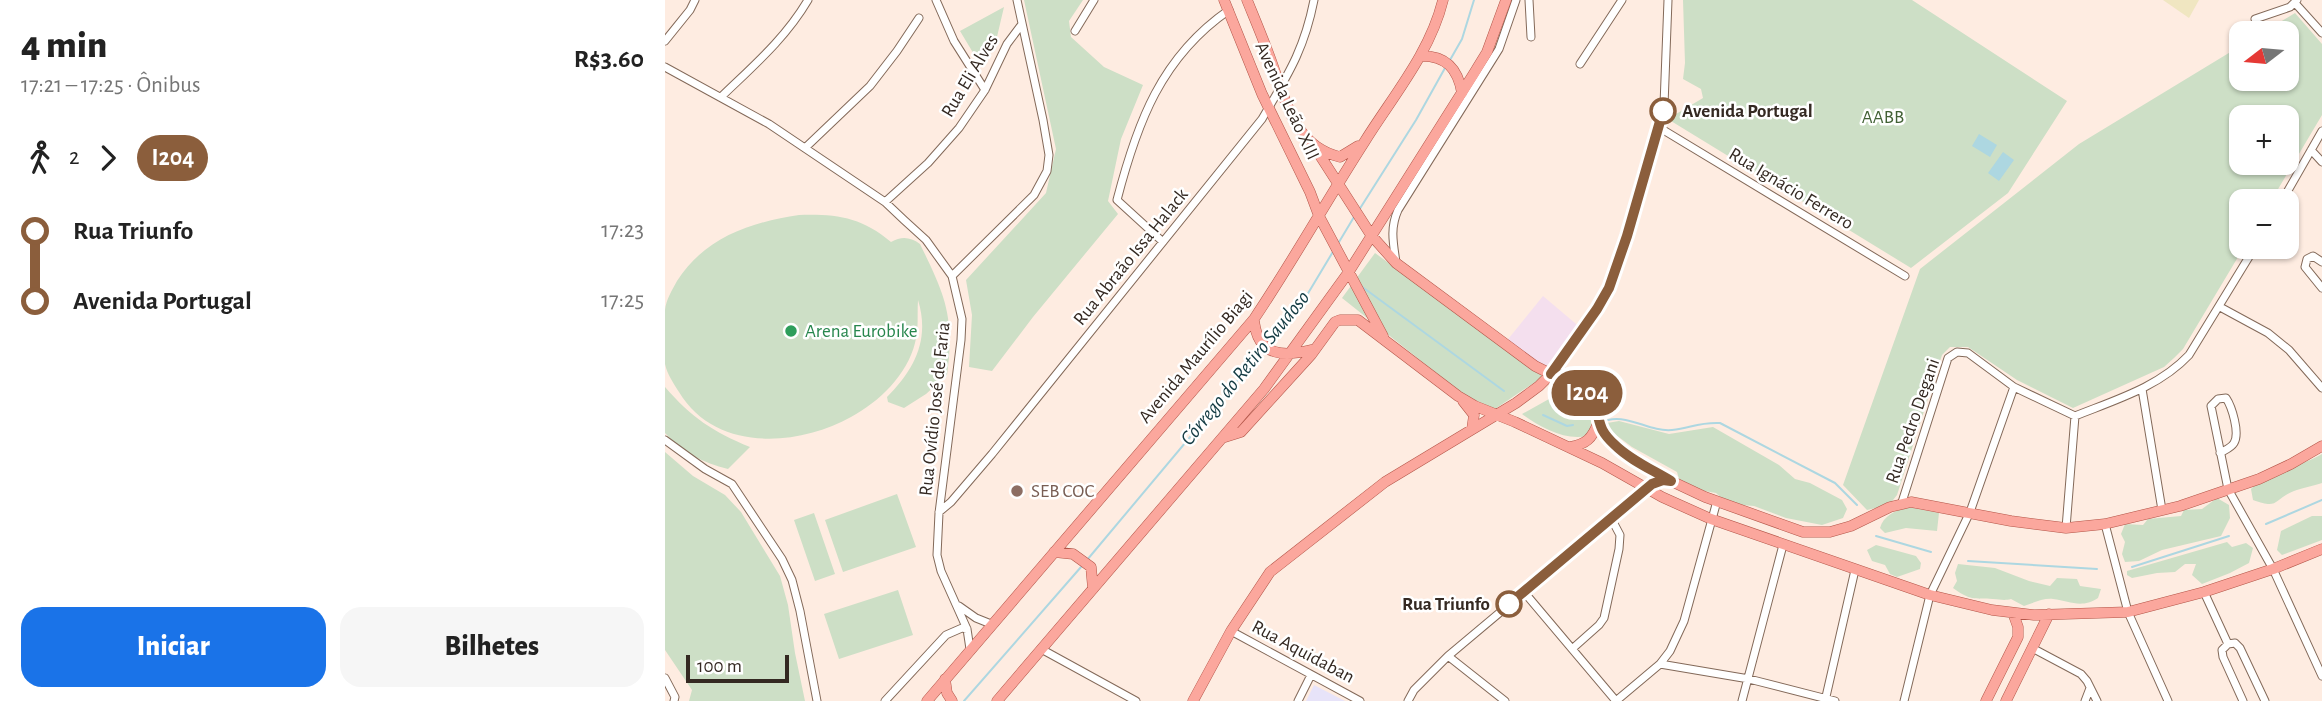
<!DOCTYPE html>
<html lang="pt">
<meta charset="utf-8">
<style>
body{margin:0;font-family:"Alegreya Sans",sans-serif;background:#f6f6f6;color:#222;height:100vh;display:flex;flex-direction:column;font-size:26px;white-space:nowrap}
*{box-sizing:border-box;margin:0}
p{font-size:23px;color:#767676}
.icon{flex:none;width:38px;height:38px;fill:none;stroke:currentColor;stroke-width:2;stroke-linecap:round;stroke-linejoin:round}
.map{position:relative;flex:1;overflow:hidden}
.sheet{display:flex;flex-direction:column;background:#fff;width:665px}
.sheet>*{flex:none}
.badge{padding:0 14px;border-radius:23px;font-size:24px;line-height:46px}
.needle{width:46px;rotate:254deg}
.fabs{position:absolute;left:1564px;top:21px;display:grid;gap:14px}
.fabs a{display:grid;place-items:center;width:70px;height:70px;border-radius:14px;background:#fff;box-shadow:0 2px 5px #0004;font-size:35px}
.scale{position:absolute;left:21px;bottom:18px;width:103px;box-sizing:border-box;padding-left:7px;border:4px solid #342922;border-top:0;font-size:19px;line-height:24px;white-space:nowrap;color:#342922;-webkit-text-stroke:5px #fff;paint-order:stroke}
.map>.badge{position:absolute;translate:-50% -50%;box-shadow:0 0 0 4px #fff}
.legs{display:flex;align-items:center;gap:10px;height:77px;padding:0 21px;font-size:23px}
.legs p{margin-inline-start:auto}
.headline{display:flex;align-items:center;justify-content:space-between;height:119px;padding:0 21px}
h1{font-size:38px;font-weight:800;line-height:52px}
.cta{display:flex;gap:14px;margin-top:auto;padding:14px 21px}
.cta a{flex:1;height:80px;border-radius:21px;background:#1a73e8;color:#fff;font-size:28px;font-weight:800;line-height:80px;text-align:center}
.cta a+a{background:#f6f6f6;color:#222}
ul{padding:0 21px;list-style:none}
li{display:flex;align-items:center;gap:24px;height:70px;font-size:26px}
li i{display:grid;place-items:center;width:10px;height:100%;margin:0 9px;background:currentColor}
li i::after{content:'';width:18px;height:18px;margin:-9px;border:5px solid;border-radius:50%;background:#fff}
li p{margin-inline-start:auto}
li:first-child i{background:linear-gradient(#0000 50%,currentColor 0)}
li:last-child i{background:linear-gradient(currentColor 50%,#0000 0)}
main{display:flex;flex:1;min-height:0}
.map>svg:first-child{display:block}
</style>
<main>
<section class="sheet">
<div class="headline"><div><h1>4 min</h1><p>17:21 – 17:25 · Ônibus</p></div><b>R$3.60</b></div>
<div class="legs"><svg class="icon" aria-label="walk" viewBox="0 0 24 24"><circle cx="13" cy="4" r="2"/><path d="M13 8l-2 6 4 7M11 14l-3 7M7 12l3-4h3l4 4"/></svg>2<svg class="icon" aria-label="forward" viewBox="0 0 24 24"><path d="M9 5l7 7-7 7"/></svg><b class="badge" style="background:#8b5e3c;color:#fff">I204</b></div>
<ul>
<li><i style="color:#8b5e3c"></i><b>Rua Triunfo</b><p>17:23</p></li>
<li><i style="color:#8b5e3c"></i><b>Avenida Portugal</b><p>17:25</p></li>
</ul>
<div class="cta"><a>Iniciar</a><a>Bilhetes</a></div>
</section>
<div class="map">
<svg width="1657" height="701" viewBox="0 0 1657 701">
<rect width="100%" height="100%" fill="#feece1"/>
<path fill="#f4dfee" d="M878 296 917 329 886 374 840 343Z"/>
<path fill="#e7e3f9" d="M649 685 680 701H641Z"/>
<path fill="#cddfc6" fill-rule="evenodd" d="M359 0H418L404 21 406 37 439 67 478 85 456 139 443 201 453 214 368 317 327 371 304 367 307 315 301 280 381 193 391 149Z
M1018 0H1247L1402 101 1343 193 1246 268 1006 121V117L1038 98 1036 89 1018 79 1020 63Z
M339 7 331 41 320 65 316 66 295 31Z
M1630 13 1657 44V115L1606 201H1577V247H1579L1518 349 1509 358 1499 367 1408 408 1352 380 1303 347H1285L1277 355 1232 495 1224 505 1202 510 1178 485 1255 269 1414 144 1577 45V79H1622V33H1597ZM1577 117H1622V163H1577Z
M134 215C172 214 196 217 226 242 237 236 245 237 255 244 280 295 290 317 282 375L261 394 239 408 223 402 222 397C250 369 265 339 253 300 252 314 254 329 250 343 242 375 214 402 186 417 132 447 50 452 14 392 9 384 2 374 0 364 0 355 0 346 0 337 0 328 0 319 0 310 1 300 7 290 12 281 39 238 86 222 134 215Z
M710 253 879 376 830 409 799 395 677 298Z
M0 387C26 417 48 432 85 447L63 469C38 463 17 452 0 433Z
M910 395 915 396C924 410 931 420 922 436 900 441 875 427 857 414L884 399 901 408 906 397Z
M954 421 1004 434 1048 427 1114 465 1130 479 1145 483 1177 500 1182 509 1178 518 1157 525 1121 518 1089 506 1077 505 1060 501 1051 493 1034 490 1014 479 1012 472 967 447 943 429 942 423Z
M0 452 28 476 60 495 76 512 115 576 123 605 130 653 140 701H24L27 690 0 650Z
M1657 454V483C1649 486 1636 488 1629 491 1608 499 1615 510 1588 500L1586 489C1598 476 1638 465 1657 454Z
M232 494 251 547 178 572 160 520Z
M1552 498 1564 505 1565 518 1556 536 1497 550 1474 561 1460 562 1457 554 1460 542 1456 534 1460 524 1478 525 1483 519 1516 516 1519 510 1537 509Z
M1243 507 1274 513 1272 531 1241 528 1220 533 1215 528C1219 515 1230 511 1243 507Z
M149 513 170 574 150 581 129 520Z
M1647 516H1657V540L1617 555 1612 550 1616 531Z
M1562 542 1567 547 1581 543 1588 548 1584 563 1565 573 1537 584 1527 575 1531 564H1520L1510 572 1492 573 1467 578 1462 575V571Z
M1211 545 1251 556 1256 563 1255 569 1232 577 1225 574 1220 565 1207 561 1202 550Z
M1293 564 1330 568 1364 581 1385 586 1392 578 1412 579 1415 586 1436 589 1433 598C1416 609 1405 601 1388 599 1378 598 1368 603 1359 606L1346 599C1338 601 1335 599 1328 599 1308 598 1306 601 1288 588L1292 581 1290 573Z
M233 590 248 635 174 659 159 614Z"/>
<path fill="#f0e6c1" d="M1498 0H1534L1524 18Z"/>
<path fill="#add7e1" d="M1314 134 1332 145 1325 157 1307 146Z
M1338 152 1349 160 1334 181 1323 173Z"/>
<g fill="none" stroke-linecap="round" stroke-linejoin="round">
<path stroke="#add7e1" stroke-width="2" d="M785 60 797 39 809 0
M694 210 751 120 780 68
M674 242 689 217
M696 286 839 391
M604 343 636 305 669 250
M878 415 902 426 908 425
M943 420C966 415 984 432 1007 430 1026 428 1033 422 1055 423L1170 483 1192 505
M1601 524 1657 500
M1211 536 1266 552
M422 560 598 350
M1303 561 1432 569
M1467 567 1564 536
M299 701 416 567"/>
<g stroke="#836959" stroke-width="9">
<path id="minor" d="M271 0 289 41 320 90
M864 0 866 37
M1630 3 1657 33
M1590 19 1625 7 1632 0
M410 31 429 0
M0 41 25 10 30 0
M915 64 957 0
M0 67 104 124 220 202 239 220 261 240 287 276 297 319 296 340 274 513 272 555 276 571 302 629 305 649
M56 97C88 66 120 39 143 0
M995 128 1240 276
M140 148 205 86 232 51 254 18
M1646 150 1657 162
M1617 201 1657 131
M220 202 263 163 294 128 320 90 342 44 357 24
M498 242 452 200C472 123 496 57 564 10
M731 262C728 242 725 228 733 210L834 49 851 0
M1657 262 1648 256 1642 259 1640 267 1657 288
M287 276 369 195 382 171 384 155 378 120 352 0
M1555 307 1603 333 1624 350 1657 388
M886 374 932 309 944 288 962 236 995 128 999 105 1003 0
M1477 389 1497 510
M0 440 40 469 67 484 117 559 127 580 135 611 152 701
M1555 453C1560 450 1566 448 1569 443 1575 433 1567 407 1561 398L1553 399 1546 406 1563 489 1608 569 1657 676
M1237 502 1283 358 1292 352 1303 353 1349 387 1410 416C1450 400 1494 387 1524 355L1590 247
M274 512 286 502 327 454 597 119C622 76 639 51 649 0
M1440 524 1463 612 1503 701
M1401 528 1410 416
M859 592 951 701
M1539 592 1563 644
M294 606 311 618 326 624
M566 631 695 701
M907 649 934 625 939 618 954 549 955 535 946 518
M1369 649 1416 674 1422 681 1432 701
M378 650 471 701
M783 656 840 701
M995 664 1084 679 1170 701
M0 678 10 697 9 701
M220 701 281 635 297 628 302 629
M633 701 646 675
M743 701 749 690 783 656 982 489
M951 701 995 664 1005 651 1019 621 1052 501
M1077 701 1118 545
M1160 701 1190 570
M1239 701 1265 595 1305 512 1349 387
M1420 701 1425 688
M1578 701 1558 657 1557 650 1563 644 1570 643 1575 648 1600 701"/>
</g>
<g stroke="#b35548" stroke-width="11">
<path id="major" d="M559 0 597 94 645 192 654 216 718 336
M582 0C591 22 600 43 608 66 621 103 631 147 675 157L693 146
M755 56C781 55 793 69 797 93
M647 143 706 235 731 263 870 366 886 374 899 373 918 388 928 400 933 423 940 435 952 448 968 458 1006 481 1040 497 1138 532H1165L1186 526 1225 507 1246 502 1346 521 1401 528 1440 524 1515 506 1594 479 1626 464 1657 446
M589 319C592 358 620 357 650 349
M798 401 809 415 807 429
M557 438 576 432 646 355 670 322 675 320H693L793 396 810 406 850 422 937 463 997 497 1046 519 1265 595 1327 610 1369 615 1463 612 1539 592 1608 569 1657 549
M905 447C921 444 927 439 933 423
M389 552 408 554 426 567 428 589
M280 679 282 693 287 701
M262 701 589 319C628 261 662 200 700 141 728 96 765 53 778 0
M332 701 599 389 683 273 808 75 822 52 841 0
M528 701 566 631 605 572 720 482 851 403 874 386 886 374
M1321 701 1353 637V627L1348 613
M1341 701 1384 614"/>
</g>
<use href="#minor" stroke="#fff" stroke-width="7"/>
<use href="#major" stroke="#fba79d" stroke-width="10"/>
</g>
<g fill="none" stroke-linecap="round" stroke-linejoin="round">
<g stroke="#fff" stroke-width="16">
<path id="line-1" d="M844 604 987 484 998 480 1006 481C988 470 965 460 950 445 932 429 936 422 929 402 922 384 903 373 886 374L932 309 944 288 962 236 998 111"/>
</g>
<use href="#line-1" stroke="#8b5e3c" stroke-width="10"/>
</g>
<g fill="#fff" stroke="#8b5e3c" stroke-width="3.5">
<circle cx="998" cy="111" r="12"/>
<circle cx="844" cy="604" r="12"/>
</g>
<circle fill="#2e9e5b" stroke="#fff" stroke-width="2.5" cx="126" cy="331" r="7"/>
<circle fill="#8d6e63" stroke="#fff" stroke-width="2.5" cx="352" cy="491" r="7"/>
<g text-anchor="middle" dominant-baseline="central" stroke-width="5" stroke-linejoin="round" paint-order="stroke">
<g font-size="19" fill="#342922" stroke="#fff">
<text transform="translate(305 76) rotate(-59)">Rua Eli Alves</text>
<text transform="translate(622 101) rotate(65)">Avenida Leão XIII</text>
<text transform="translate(1126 189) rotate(31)">Rua Ignácio Ferrero</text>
<text transform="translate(466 257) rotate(-51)">Rua Abraão Issa Halack</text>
<text transform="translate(531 357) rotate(-50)">Avenida Maurílio Biagi</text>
<text transform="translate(270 409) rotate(-84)">Rua Ovídio José de Faria</text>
<text transform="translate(1248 421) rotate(-71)">Rua Pedro Degani</text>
<text transform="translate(638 652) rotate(28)">Rua Aquidaban</text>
</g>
<g font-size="19" font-weight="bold" fill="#342922" stroke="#fff" text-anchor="start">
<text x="1017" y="111">Avenida Portugal</text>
<text x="825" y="604" text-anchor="end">Rua Triunfo</text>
</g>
<g font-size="19" fill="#426135" stroke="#fff">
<text x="1218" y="117">AABB</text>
</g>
<g font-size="19" fill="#27864d" stroke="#fff" text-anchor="start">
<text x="140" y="331">Arena Eurobike</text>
</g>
<g font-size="19" fill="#785e54" stroke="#fff" text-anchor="start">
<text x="366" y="491">SEB COC</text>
</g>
<g font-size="21" font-style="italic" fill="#133b43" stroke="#fff">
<text transform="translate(580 368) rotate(-51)">Córrego do Retiro Saudoso</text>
</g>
</g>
</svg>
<div class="fabs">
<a><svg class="needle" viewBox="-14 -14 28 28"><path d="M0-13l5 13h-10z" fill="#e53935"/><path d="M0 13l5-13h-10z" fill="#767676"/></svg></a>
<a>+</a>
<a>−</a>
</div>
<div class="scale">100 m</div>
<b class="badge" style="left:922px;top:393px;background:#8b5e3c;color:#fff">I204</b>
</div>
</main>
